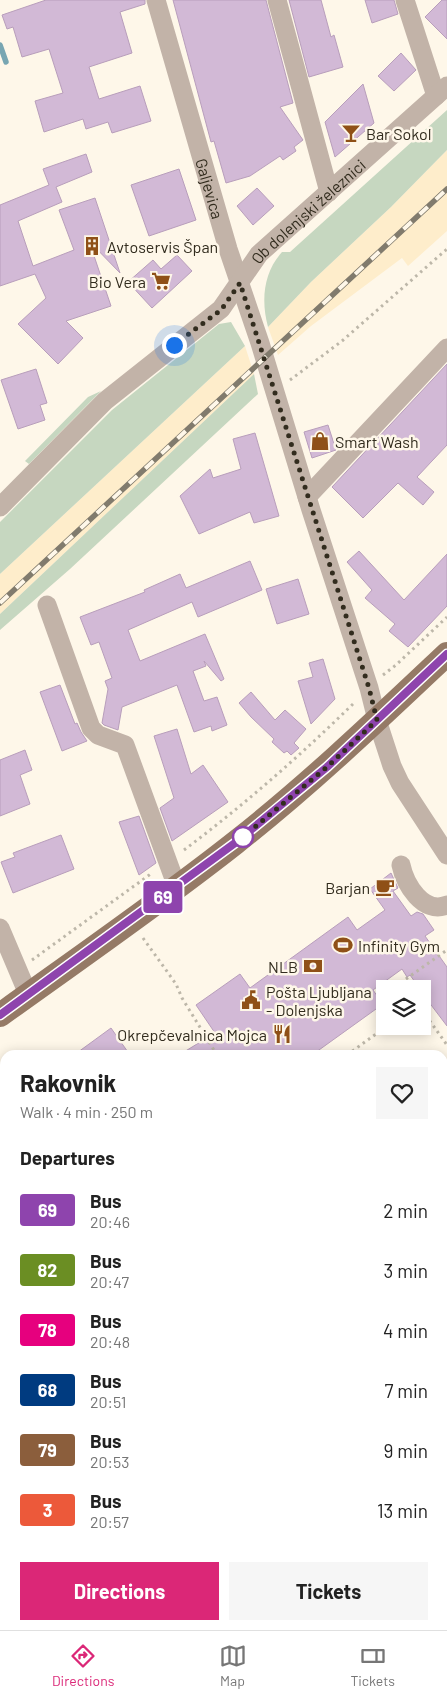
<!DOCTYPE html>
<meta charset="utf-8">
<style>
body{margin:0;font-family:Barlow,sans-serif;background:#f6f6f6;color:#222;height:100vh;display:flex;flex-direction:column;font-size:19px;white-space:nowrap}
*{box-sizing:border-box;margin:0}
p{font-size:16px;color:#767676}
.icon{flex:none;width:28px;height:28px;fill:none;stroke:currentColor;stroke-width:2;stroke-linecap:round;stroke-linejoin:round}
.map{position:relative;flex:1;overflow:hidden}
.side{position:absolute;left:0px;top:1050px;width:448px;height:580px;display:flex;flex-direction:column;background:#fff;border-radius:15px 15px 0 0;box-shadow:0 2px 12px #0003}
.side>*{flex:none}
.badge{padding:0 10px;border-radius:4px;font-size:18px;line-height:32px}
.buttons{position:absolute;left:376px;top:980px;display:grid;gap:10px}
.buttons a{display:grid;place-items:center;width:55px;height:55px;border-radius:0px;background:#fff;box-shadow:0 2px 12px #0003;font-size:25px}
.you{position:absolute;width:25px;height:25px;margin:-12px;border:4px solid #fff;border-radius:50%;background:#1a73e8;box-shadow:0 0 0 8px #1a73e833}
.map>.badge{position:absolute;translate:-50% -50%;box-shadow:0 0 0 2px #fff}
h2{padding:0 20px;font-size:19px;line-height:45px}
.round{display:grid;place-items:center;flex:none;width:52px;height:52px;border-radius:0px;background:#f6f6f6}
.overview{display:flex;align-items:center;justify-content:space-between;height:85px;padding:0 20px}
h1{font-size:24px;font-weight:700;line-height:38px}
.button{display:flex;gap:10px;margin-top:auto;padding:10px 20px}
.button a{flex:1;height:58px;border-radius:0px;background:#db2777;color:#fff;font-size:20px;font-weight:700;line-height:58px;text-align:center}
.button a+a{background:#f6f6f6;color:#222}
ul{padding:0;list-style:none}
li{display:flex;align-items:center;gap:15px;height:60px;padding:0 20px}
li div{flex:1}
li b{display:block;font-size:19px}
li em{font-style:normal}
li .badge{min-width:55px;font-weight:700;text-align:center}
.menu{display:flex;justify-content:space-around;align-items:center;height:70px;border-top:1px solid #e0e0e0;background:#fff;font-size:14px;color:#767676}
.menu a{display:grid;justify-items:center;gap:2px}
.menu .current{color:#db2777}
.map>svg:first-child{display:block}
</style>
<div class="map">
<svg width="447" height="1630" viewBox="0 0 447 1630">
<rect width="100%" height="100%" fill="#fef7e9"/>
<path fill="#feedcb" d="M447 150V231L408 266 402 258 311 326 278 355 268 327 311 282 391 207Z
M245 346 254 374 0 614V574Z"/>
<path fill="#c6d7c0" d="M447 110V150L391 207 311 282 268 327C261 301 263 273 282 252H290Z
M231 322 245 346 0 574V522L112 410 219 324Z
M254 374 258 394 70 569 0 630V614Z
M101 391 29 464 25 461 88 397Z
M0 1240 5 1242V1625H144L146 1630H0Z
M443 1614 447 1624V1630H240L238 1625H442Z"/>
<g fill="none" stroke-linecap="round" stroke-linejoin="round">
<path stroke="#78a6b2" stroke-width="5.5" d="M0 45 6 62"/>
</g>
<path fill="#d2b9d6" stroke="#b89ebb" d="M46 0H145V4L120 12 132 53 89 67 99 99 140 86 151 121 112 133 108 122 86 129 83 119 44 132 35 101 63 93 49 49 22 57 13 27 7 29 2 15Z
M173 0H266L293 103 280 107 303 140 294 147 296 151 283 160 280 156 250 176 226 183 214 141 211 142Z
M289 0H321L331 37 334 35 343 67 309 77Z
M365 0H394L398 14 372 23Z
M442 0H447V39L425 17Z
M401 53 416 70 394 91 378 76Z
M363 84 374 123 335 157 325 122Z
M86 154 92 172 56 187 62 202 18 221 33 266 74 250 59 210 95 198 120 273 89 241 111 306 66 321 83 338 58 364 18 324 46 298 35 274 0 286V205L49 185 43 169Z
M179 169 196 220 149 236 131 185Z
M257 188 274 206 253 225 237 206Z
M177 255 192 271 152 308 128 282 153 260 161 269Z
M447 364V445L417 477 434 492 423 505 398 483 363 518 332 487Z
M36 369 47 403 40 405 45 420 18 429 1 380Z
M328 425 336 450 312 458 304 432Z
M255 433 279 516 254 523 250 512 199 534 180 496 210 469 213 478 241 469 233 439Z
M359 551 404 600 447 554V606L408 647 389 631 395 624 365 598 372 590 347 562Z
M250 561 262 590 198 617 192 602 128 630 140 661 205 634 224 679 221 681 204 661 206 666 193 671 204 701 217 697 227 725 212 731 211 726 194 732 177 685 122 707 118 730 104 725 102 723 108 689 105 681 112 678 99 642 91 645 80 617 145 592 144 590 180 574 186 588Z
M298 579 309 614 277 624 266 589Z
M323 659 335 699 311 724 298 681 313 677 309 663Z
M60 685 75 724 77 723 81 732 87 741 62 751 40 692Z
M251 692 275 720 285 710 306 729 294 743 299 748 291 755 287 751 284 753 272 742 274 739 251 717 239 703Z
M177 729 191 774 203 765 228 802 172 841 160 808 174 798 154 736Z
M25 750 32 770 20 775 30 804 0 816V760Z
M139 816 156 863 139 875 119 822Z
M61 835 74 869 13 893 1 862 15 857 13 853Z
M391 873 398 888 393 891 411 916 417 912 423 914 434 930 425 936 447 967V1026L422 993V989H420L410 975 407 977 402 969 373 990 383 1004 312 1055H179L215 1033 196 1005 240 974 250 988 348 917 357 930 385 910 370 889Z
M111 1028 130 1055H74Z"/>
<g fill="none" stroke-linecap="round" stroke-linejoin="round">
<path stroke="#bdb7a9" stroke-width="3" stroke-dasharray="2.5 4" stroke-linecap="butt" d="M290 380 342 341 447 249
M383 675 396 665 447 617
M184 850C244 805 301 755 355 702
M143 938 176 984 182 998 217 1055
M32 960 152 873
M408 989 403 981 447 950
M422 1010 447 1045
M347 1055 387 1026
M442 1076 447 1072
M442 1156 447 1152
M442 1532 447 1536"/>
<g stroke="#c2b3a8" stroke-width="19">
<path id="s1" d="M156 0 228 249 260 343 311 510 369 688 377 720 392 766 400 783 447 855"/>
<path d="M277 0 329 192"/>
<path d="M405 0 436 96"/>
<path d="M307 497 447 348"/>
<path id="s2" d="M0 507 105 401 221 309 259 254 447 86"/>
<path d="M47 605 91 728 98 735 125 745 177 887"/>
<path d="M401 865C405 884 423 915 447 905"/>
<path d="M0 928 28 994"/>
<path d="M0 1128 5 1136"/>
<path d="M442 1185 447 1182"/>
<path d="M159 1625 161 1630"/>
</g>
<path stroke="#957a66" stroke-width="24" d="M0 1015C79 958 159 903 235 843 310 784 378 719 447 654"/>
<g stroke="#817b6d" stroke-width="5.5">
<path id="rail" d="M0 603 447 189"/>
</g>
<use href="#rail" stroke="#fef7e9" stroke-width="4" stroke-dasharray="11" stroke-linecap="butt"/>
</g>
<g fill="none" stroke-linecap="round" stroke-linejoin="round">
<g stroke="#fff" stroke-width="11">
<path id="line" d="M0 1015 235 843 327 767 447 654"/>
</g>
<use href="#line" stroke="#8e44ad" stroke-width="8"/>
<path stroke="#322c1e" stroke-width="5" stroke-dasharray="0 9" d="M174 345 221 310 240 283 369 688 377 720 327 767 243 837"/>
</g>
<defs>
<g id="bar-bare" transform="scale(1.5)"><path d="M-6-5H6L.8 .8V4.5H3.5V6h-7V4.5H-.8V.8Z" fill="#8f5017" stroke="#fef7e9" stroke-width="2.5" paint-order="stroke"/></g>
<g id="building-bare" transform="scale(1.5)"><path d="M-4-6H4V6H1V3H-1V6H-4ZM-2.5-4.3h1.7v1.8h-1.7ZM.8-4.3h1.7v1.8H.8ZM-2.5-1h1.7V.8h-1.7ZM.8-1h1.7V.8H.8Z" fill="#8f5017" stroke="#fef7e9" stroke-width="2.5" paint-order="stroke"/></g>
<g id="supermarket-bare" transform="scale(1.5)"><path d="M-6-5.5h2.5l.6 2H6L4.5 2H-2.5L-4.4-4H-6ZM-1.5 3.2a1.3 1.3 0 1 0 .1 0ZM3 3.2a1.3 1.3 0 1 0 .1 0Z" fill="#8f5017" stroke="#fef7e9" stroke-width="2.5" paint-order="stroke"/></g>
<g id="shop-bare" transform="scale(1.5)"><path d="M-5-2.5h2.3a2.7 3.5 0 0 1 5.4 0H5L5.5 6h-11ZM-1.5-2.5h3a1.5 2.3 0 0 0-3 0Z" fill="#8f5017" stroke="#fef7e9" stroke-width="2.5" paint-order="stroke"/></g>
<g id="cafe-bare" transform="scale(1.5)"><path d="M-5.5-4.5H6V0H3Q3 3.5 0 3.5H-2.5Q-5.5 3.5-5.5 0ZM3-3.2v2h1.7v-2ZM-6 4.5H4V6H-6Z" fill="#8f5017" stroke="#fef7e9" stroke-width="2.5" paint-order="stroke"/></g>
<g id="stadium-bare" transform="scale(1.5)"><path d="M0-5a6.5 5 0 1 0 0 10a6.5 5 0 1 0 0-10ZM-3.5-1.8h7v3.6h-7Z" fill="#8f5017" stroke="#fef7e9" stroke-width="2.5" paint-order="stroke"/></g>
<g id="bank-bare" transform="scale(1.5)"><path d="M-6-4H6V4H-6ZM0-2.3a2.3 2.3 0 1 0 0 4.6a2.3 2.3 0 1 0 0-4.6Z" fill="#8f5017" stroke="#fef7e9" stroke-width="2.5" paint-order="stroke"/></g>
<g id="civic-bare" transform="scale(1.5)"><path d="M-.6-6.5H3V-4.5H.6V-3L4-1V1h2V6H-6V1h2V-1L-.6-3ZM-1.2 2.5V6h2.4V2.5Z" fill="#8f5017" stroke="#fef7e9" stroke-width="2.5" paint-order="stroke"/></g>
<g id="restaurant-bare" transform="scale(1.5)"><path d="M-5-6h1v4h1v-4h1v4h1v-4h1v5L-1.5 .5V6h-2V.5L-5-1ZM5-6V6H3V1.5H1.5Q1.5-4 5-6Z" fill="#8f5017" stroke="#fef7e9" stroke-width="2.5" paint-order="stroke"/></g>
</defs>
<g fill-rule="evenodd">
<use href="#bar-bare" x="351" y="133"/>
<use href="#building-bare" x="92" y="246"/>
<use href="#supermarket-bare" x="161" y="281"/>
<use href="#shop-bare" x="320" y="441"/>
<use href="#cafe-bare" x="385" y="887"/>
<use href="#stadium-bare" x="343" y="945"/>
<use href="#bank-bare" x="313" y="966"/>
<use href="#civic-bare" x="251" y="1000"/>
<use href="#restaurant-bare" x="282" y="1034"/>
</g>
<circle fill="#fff" stroke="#8e44ad" stroke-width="2.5" cx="243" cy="837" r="10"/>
<g text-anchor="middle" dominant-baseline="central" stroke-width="5" stroke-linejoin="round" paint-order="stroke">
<g font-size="16" fill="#322c1e" stroke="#fef7e9" text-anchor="start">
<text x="366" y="133">Bar Sokol</text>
<text x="107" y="246">Avtoservis Špan</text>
<text x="146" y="281" text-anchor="end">Bio Vera</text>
<text x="335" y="441">Smart Wash</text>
<text x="370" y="887" text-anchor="end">Barjan</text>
<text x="358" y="945">Infinity Gym</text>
<text x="298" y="966" text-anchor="end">NLB</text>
<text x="266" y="991">Pošta Ljubljana<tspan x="266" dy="18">- Dolenjska</tspan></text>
<text x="267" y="1034" text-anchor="end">Okrepčevalnica Mojca</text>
</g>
<g font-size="16" fill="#322c1e" stroke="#fef7e9">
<text stroke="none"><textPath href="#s1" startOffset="196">Galjevica</textPath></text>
<text stroke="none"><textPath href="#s2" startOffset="429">Ob dolenjski železnici</textPath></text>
</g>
</g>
</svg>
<div class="buttons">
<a><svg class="icon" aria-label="layers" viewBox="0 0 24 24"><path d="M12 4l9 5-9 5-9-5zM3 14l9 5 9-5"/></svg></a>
</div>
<div class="you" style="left:174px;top:345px"></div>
<b class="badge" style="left:163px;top:897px;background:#8e44ad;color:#fff">69</b>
<section class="side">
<div class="overview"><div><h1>Rakovnik</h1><p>Walk · 4 min · 250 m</p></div><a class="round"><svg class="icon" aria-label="heart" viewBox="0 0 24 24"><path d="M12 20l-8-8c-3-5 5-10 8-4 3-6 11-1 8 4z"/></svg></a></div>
<h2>Departures</h2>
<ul>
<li><span class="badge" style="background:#8e44ad;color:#fff">69</span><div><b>Bus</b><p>20:46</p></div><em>2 min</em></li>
<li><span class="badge" style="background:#6b8e23;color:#fff">82</span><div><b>Bus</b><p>20:47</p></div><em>3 min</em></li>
<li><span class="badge" style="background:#e6007e;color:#fff">78</span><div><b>Bus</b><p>20:48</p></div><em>4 min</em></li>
<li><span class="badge" style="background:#003b80;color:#fff">68</span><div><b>Bus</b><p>20:51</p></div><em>7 min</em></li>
<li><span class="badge" style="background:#8b5e3c;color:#fff">79</span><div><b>Bus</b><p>20:53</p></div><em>9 min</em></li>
<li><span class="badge" style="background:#ec593a;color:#fff">3</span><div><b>Bus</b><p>20:57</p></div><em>13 min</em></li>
</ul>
<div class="button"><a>Directions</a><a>Tickets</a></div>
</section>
</div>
<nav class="menu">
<a class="current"><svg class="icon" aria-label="directions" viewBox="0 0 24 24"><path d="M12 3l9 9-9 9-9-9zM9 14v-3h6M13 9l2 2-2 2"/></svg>Directions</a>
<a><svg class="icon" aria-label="map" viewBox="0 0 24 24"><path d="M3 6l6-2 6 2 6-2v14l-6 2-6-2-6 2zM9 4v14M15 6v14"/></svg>Map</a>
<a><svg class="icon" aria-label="tickets" viewBox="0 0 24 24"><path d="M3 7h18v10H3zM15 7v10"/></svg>Tickets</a>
</nav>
